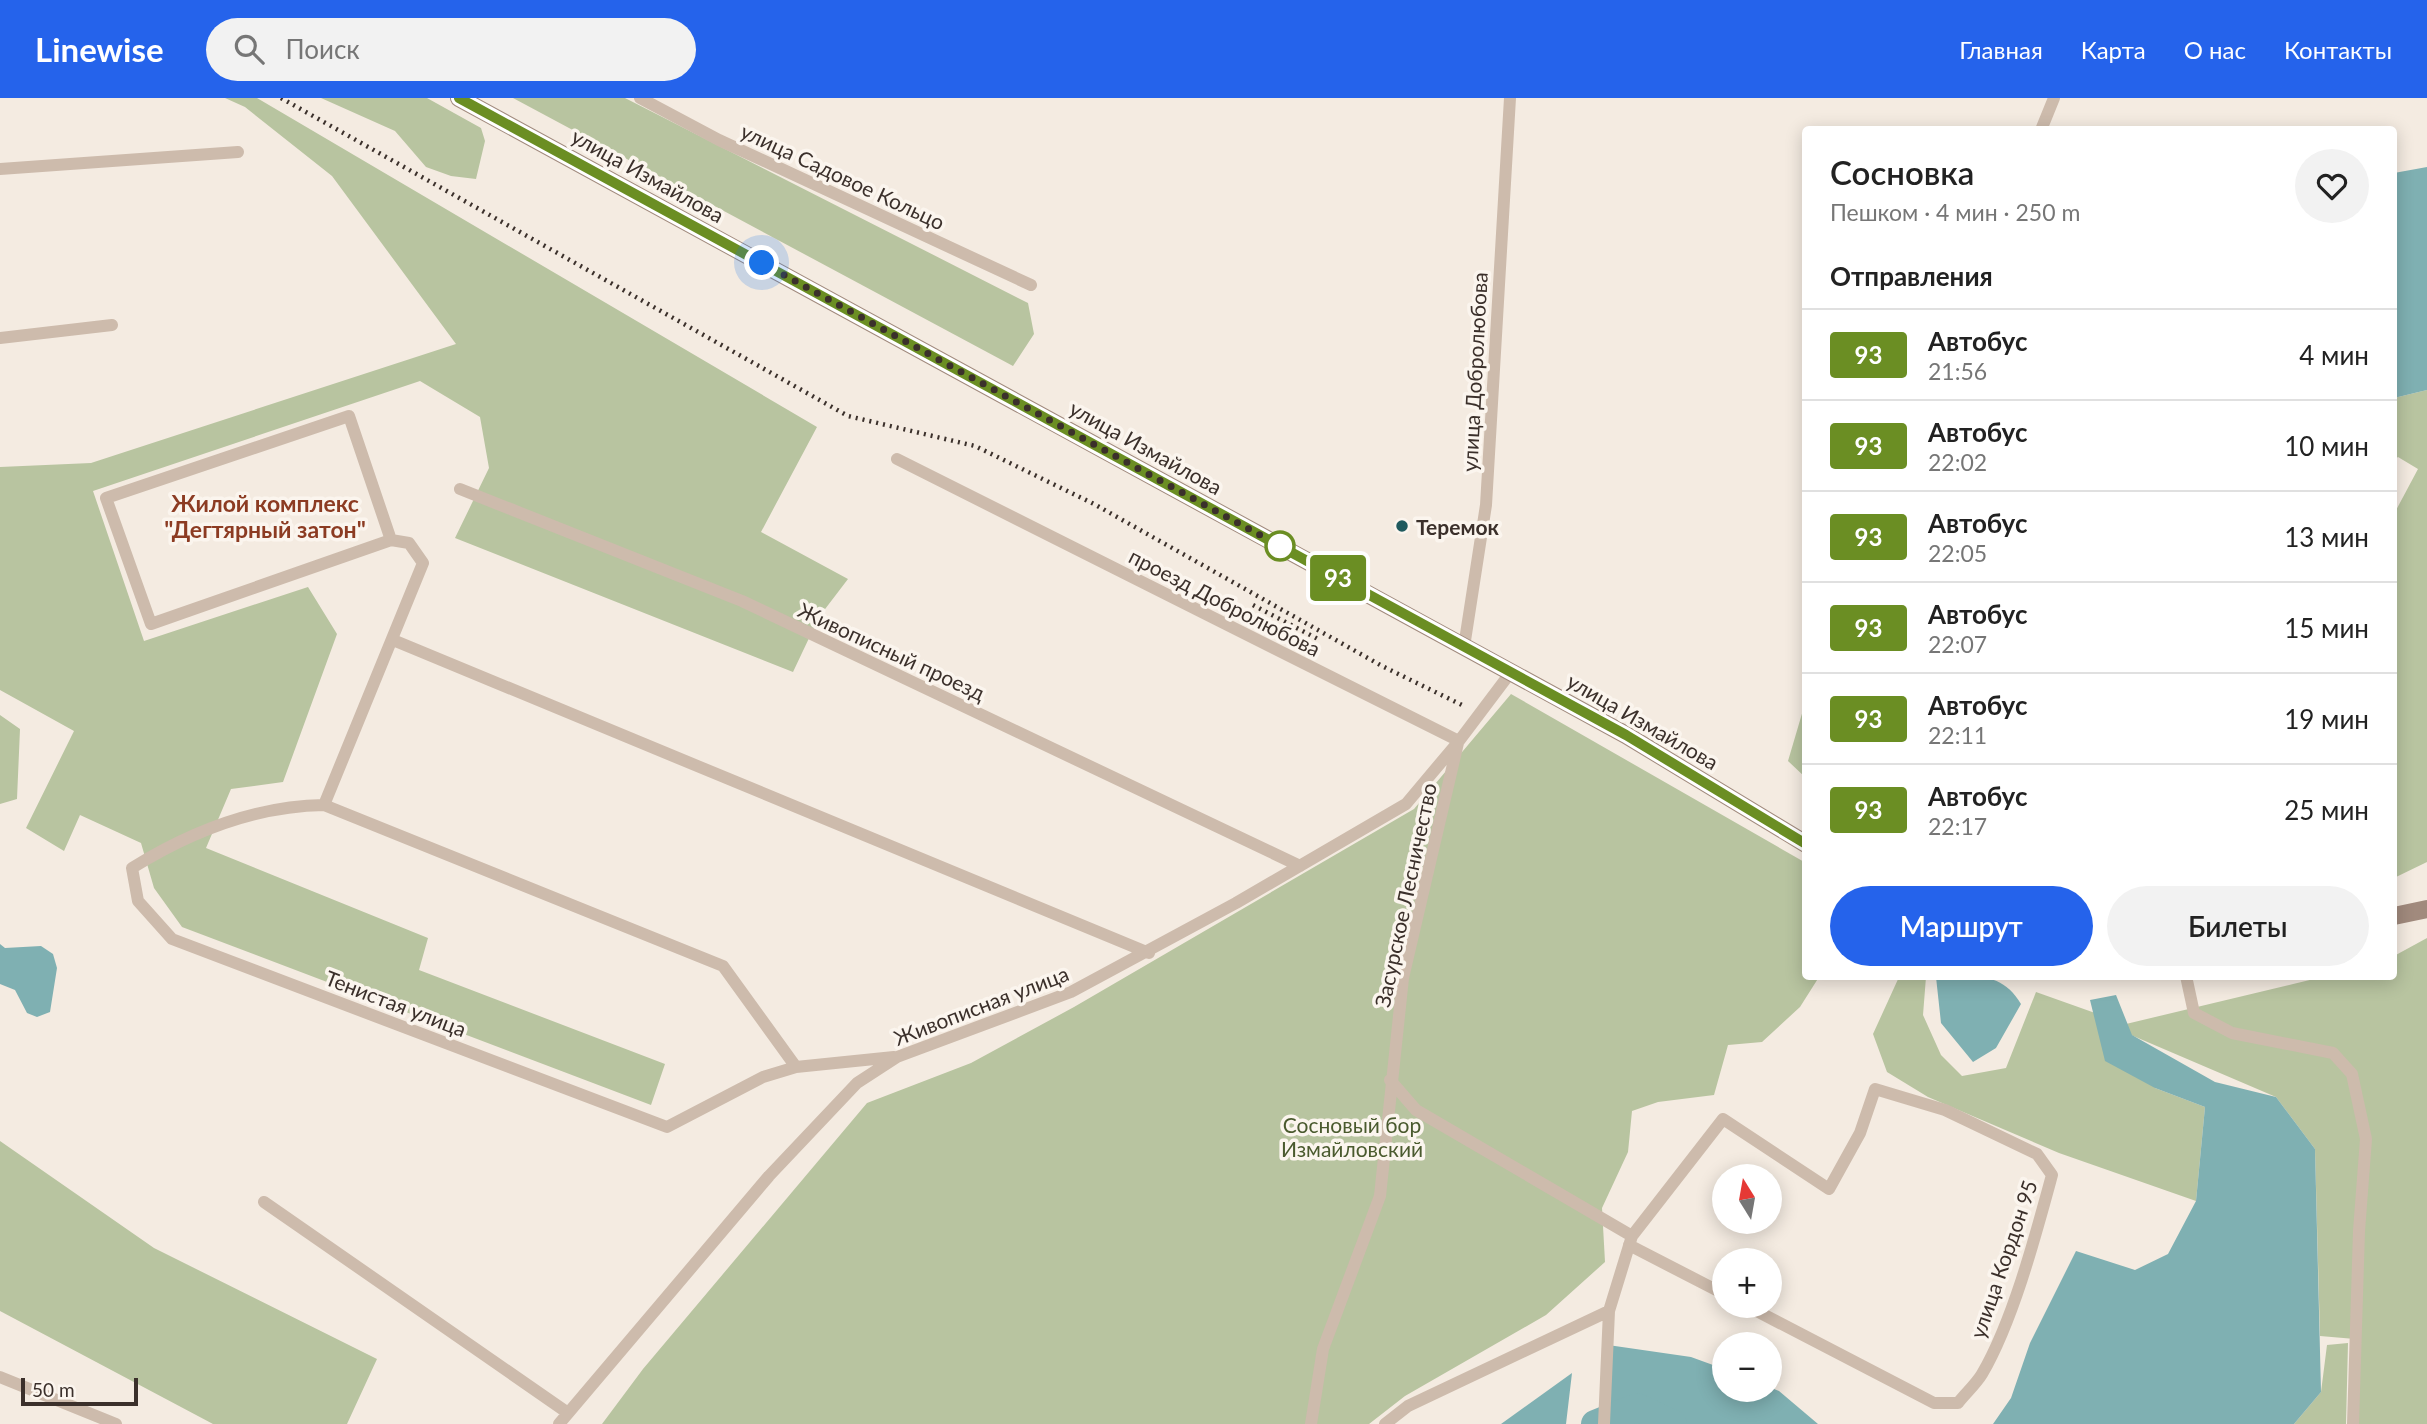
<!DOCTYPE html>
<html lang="ru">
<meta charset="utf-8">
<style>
body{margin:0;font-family:Lato,sans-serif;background:#f2f2f2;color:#222;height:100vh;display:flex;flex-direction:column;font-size:26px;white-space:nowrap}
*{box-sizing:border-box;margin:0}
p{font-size:23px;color:#767676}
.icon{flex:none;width:38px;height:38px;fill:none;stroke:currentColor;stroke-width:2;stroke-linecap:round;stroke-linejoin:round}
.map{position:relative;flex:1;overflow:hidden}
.drawer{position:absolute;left:1802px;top:28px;width:595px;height:854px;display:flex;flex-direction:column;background:#fff;border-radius:7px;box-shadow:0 4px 18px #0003}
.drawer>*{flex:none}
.badge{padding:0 14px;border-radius:5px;font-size:24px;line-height:46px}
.needle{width:46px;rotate:349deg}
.controls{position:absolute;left:1712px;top:1066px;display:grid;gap:14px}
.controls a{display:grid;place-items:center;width:70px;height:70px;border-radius:50%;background:#fff;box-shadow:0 4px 18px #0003;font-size:35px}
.scale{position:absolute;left:21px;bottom:18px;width:117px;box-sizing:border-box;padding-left:7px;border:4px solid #3b302b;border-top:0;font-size:19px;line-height:24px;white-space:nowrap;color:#3b302b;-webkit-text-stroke:5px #fbf5ee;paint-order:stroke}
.you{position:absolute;width:35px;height:35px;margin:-18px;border:5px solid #fff;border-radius:50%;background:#1a73e8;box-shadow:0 0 0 10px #1a73e833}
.map>.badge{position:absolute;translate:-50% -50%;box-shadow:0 0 0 4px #fff}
h2{padding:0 28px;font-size:26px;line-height:63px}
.round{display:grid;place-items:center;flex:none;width:74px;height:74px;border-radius:37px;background:#f2f2f2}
.head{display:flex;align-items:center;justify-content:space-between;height:119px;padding:0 28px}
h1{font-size:33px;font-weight:600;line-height:52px}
.cta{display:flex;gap:14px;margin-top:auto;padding:14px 28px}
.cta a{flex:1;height:80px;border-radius:42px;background:#2563eb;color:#fff;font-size:28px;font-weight:600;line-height:80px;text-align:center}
.cta a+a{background:#f2f2f2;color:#222}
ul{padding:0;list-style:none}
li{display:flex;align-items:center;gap:21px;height:91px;padding:0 28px;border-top:2px solid #e0e0e0}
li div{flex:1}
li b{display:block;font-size:26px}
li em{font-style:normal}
li .badge{min-width:77px;font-weight:700;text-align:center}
header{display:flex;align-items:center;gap:42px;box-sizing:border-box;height:98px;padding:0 35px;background:#2563eb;color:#fff}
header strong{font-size:33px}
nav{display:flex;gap:38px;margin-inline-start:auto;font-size:24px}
.search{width:490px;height:63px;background:#f2f2f2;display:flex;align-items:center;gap:18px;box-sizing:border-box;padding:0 24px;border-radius:38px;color:#767676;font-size:26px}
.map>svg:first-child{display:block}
</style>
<header>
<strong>Linewise</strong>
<div class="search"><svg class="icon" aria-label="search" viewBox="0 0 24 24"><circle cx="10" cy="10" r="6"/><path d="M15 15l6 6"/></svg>Поиск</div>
<nav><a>Главная</a><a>Карта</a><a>О нас</a><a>Контакты</a></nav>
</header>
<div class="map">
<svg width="2427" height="1326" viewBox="0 0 2427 1326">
<rect width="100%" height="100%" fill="#f4ebe1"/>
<path fill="#b8c4a0" d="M225 0H257L817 329 761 434 848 481 819 519 793 574 455 440 489 370 480 319 420 283 93 393 144 543 308 489 337 536 283 684 231 691 206 750 428 840 419 872 665 966 651 1007 182 829 154 790 141 745 80 717 64 753 26 730 74 633 0 592V369L91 365 456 246 332 78 245 9Z
M321 0H427L481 30 485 43 476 81 451 78 426 69 395 33Z
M513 0H625L1028 205 1034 236 1013 268Z
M2427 292V764L2394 780V416L2418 371 2398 359 2394 362V300Z
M1511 596 1806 765V878L1819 879 1800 909 1762 944 1728 947 1714 997 1658 1004 1632 1013 1628 1054 1602 1110 1605 1164 1546 1217 1405 1298 1369 1326H602L643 1271 867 1005 971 965 1074 909 1414 711Z
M1806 602V680L1788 663Z
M0 617 20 631 17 701 0 706Z
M2427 840V1326H2358L2355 1241 2320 1238 2315 1051 2276 999 2131 937 2155 990 2205 1009 2196 1103 2059 1055 1928 999 1887 974 1873 936 1899 879H1926L1923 917 1941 957 1962 978 2006 970 2036 894 2126 926 2322 879 2394 878V858Z
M0 1043 154 1150 377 1261 347 1326H213L0 1213Z
M2348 1245 2346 1326H2294L2321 1294 2327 1247Z"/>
<path fill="#7fb0b2" d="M2427 69V292L2394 300V75Z
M0 846 5 850 41 848 53 856 57 870 50 914 37 919 27 915 15 892 0 886Z
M1936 879C1972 878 2001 872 2021 906L1996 950 1973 964 1941 925Z
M2116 897 2132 937 2215 984 2276 999 2315 1051 2321 1294 2294 1326H1993L2011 1300 2030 1245 2076 1153 2135 1172 2168 1156 2196 1103 2205 1009 2155 990 2105 963 2090 902Z
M1608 1247 1691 1259 1724 1271V1292H1769V1289L1779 1293 1818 1326H1604Z
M1572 1275 1566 1326H1501Z"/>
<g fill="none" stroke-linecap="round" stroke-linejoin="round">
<path stroke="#7fb0b2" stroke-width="28" d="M1595 1326 1637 1309 1673 1326"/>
<path stroke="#cdbbac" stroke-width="12" d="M640 0 719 42 1031 187
M2041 32 2054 0
M0 71 238 54
M0 240 112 227
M897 361 1459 643 1511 574
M460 391 742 503 1300 768
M391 442 349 318 106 400 151 526 391 442 409 445 423 465 324 707C255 708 190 734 132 770L138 803 172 841 667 1029 763 979 796 969
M393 542 1149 855
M1464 549 1486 407 1510 0
M324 707 723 868 796 969 894 959
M2186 878 2194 915 2232 935 2333 955 2352 976 2366 1041 2359 1133 2353 1326
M1390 982 1416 1012 1632 1138 1609 1213 1604 1326
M264 1104 568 1315
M1632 1138 1723 1021 1829 1091 1860 1035 1875 991 1945 1012 2037 1056 2052 1077C2036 1136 2013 1223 1982 1276 1976 1286 1965 1296 1958 1305H1934L1747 1208
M1629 1147 1724 1196
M0 1279 116 1326
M559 1326 769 1078 857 985 897 959 1071 894 1236 805 1406 706 1459 643
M1311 1326 1323 1251 1380 1098 1403 880 1458 645
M1385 1326 1408 1308 1609 1213"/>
<path stroke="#a18a7d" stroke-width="18" d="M459 0 1626 637 1806 746
M2394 818 2427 811"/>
<path stroke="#3b302b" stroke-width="4.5" stroke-dasharray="2 5" stroke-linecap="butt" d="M281 0 848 318 975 348 1094 406 1382 568 1464 608
M1253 507 1318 541"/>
</g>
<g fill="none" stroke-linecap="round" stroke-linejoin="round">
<g stroke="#fff" stroke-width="16">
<path id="line" d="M459 0 1626 637 1806 746"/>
</g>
<use href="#line" stroke="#6b8e23" stroke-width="10"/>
<path stroke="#3b302b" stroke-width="7" stroke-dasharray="0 12.6" d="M762 165 1280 448"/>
</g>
<circle fill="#1f5a5e" stroke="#fbf5ee" stroke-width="2.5" cx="1402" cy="428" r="7"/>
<circle fill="#fff" stroke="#6b8e23" stroke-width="3.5" cx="1280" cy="448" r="14"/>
<g text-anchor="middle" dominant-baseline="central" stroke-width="7" stroke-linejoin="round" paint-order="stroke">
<g font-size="21" fill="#3b302b" stroke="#fbf5ee">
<text transform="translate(648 77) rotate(29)">улица Измайлова</text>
<text transform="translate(843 78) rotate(25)">улица Садовое Кольцо</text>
<text transform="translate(1474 274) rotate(-87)">улица Добролюбова</text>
<text transform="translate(1146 349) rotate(29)">улица Измайлова</text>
<text transform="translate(1225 504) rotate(27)">проезд Добролюбова</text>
<text transform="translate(892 553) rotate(25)">Живописный проезд</text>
<text transform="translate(1643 623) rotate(30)">улица Измайлова</text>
<text transform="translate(1405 797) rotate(-78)">Засурское Лесничество</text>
<text transform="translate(396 905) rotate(21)">Тенистая улица</text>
<text transform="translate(981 907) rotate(-21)">Живописная улица</text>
<text transform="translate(2003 1161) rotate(-71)">улица Кордон 95</text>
</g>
<g font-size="21" font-weight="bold" fill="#3b302b" stroke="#fbf5ee" text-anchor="start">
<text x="1416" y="428">Теремок</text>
</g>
<g font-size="21" fill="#4a5a2e" stroke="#fbf5ee">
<text x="1352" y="1026">Сосновый бор<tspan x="1352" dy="24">Измайловский</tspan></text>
</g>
<g font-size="23" font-weight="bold" fill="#8c3b22" stroke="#fbf5ee">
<text x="265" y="405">Жилой комплекс<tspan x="265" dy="26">"Дегтярный затон"</tspan></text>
</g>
</g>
</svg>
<div class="controls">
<a><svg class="needle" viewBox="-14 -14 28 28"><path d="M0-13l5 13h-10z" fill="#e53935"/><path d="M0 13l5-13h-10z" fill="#767676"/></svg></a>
<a>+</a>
<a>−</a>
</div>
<div class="scale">50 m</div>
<div class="you" style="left:762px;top:165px"></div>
<b class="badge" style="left:1338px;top:480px;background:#6b8e23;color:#fff">93</b>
<section class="drawer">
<div class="head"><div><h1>Сосновка</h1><p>Пешком · 4 мин · 250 m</p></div><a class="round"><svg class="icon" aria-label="heart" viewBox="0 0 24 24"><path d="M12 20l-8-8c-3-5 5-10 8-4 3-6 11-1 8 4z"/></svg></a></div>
<h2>Отправления</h2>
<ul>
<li><span class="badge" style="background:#6b8e23;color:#fff">93</span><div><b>Автобус</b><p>21:56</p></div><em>4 мин</em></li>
<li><span class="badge" style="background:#6b8e23;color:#fff">93</span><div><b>Автобус</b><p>22:02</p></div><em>10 мин</em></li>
<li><span class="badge" style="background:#6b8e23;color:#fff">93</span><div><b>Автобус</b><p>22:05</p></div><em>13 мин</em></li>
<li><span class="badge" style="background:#6b8e23;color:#fff">93</span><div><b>Автобус</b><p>22:07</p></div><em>15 мин</em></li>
<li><span class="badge" style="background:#6b8e23;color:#fff">93</span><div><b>Автобус</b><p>22:11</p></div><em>19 мин</em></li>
<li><span class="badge" style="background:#6b8e23;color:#fff">93</span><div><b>Автобус</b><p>22:17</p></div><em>25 мин</em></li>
</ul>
<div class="cta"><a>Маршрут</a><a>Билеты</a></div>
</section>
</div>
